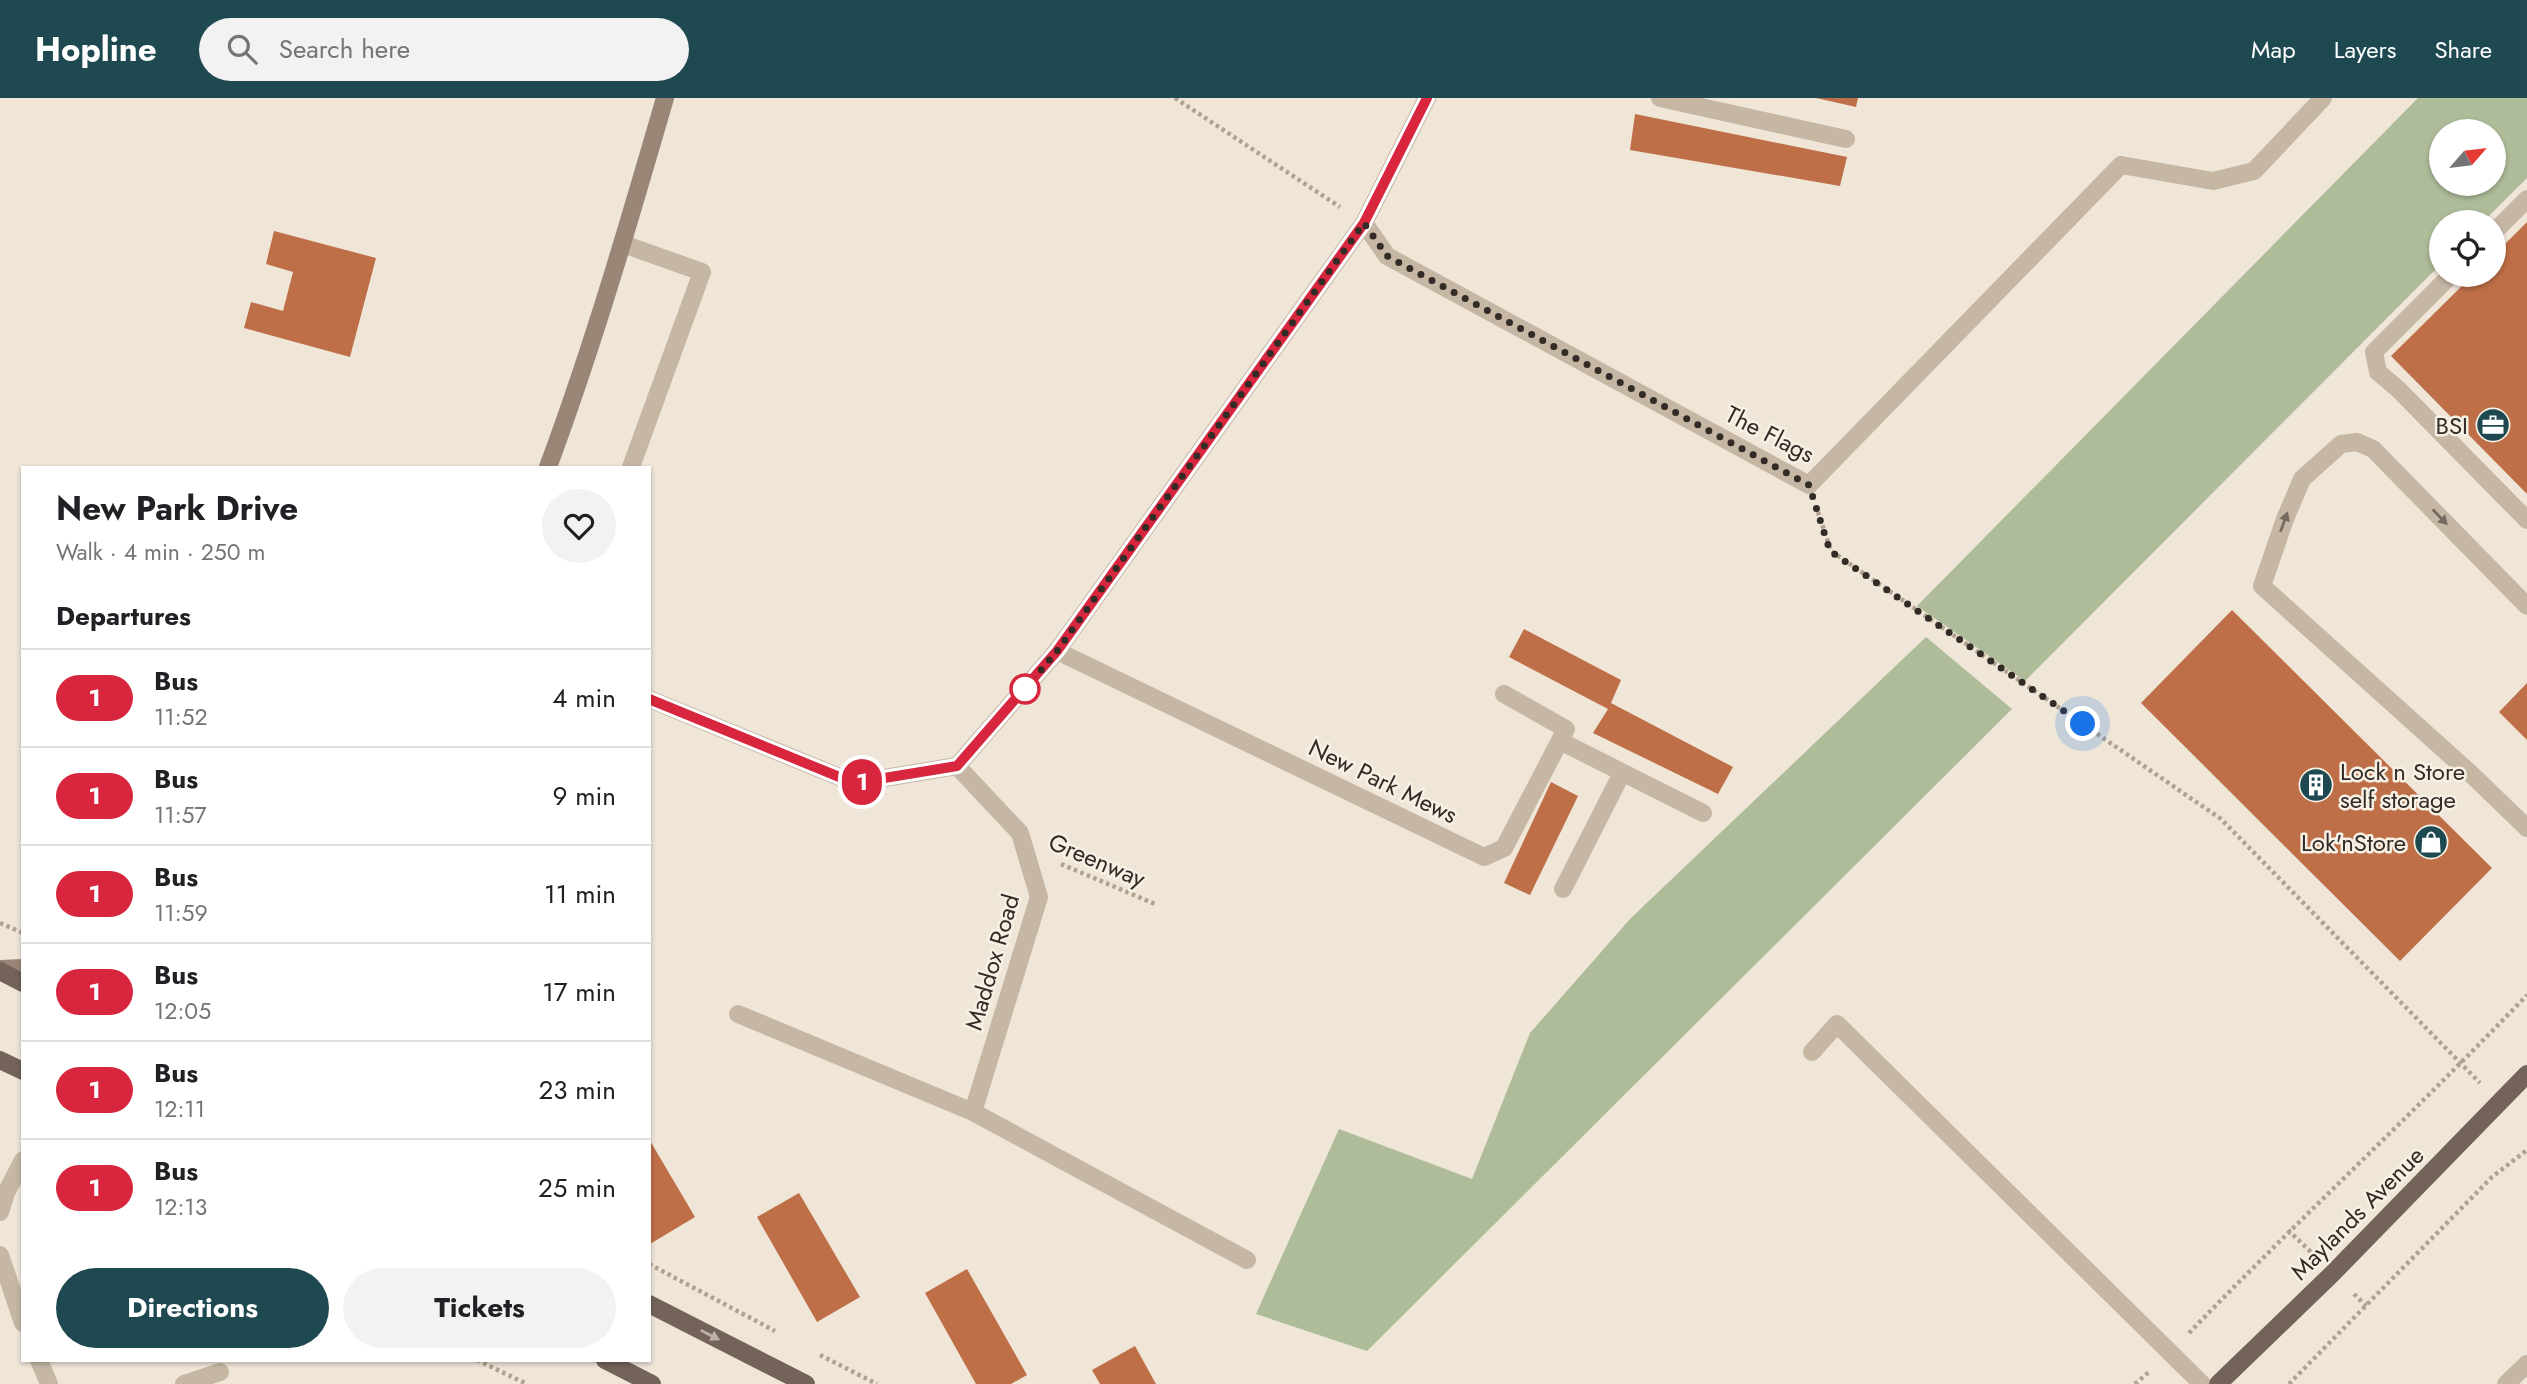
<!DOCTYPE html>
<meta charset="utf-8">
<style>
body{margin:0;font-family:Jost,sans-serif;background:#f2f2f2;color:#202124;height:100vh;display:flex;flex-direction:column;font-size:26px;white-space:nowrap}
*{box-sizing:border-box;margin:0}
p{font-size:23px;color:#757577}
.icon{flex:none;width:38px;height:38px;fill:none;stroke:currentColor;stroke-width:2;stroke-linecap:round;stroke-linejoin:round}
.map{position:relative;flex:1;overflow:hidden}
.details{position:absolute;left:21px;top:368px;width:630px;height:896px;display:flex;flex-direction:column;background:#fff;border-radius:0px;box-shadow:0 2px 5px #0004}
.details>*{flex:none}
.badge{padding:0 14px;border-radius:23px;font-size:24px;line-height:46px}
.needle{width:46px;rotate:62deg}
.fabs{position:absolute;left:2429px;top:21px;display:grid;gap:14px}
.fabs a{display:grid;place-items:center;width:77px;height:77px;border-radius:50%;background:#fff;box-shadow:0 2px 5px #0004;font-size:35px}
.you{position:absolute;width:35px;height:35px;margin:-18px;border:5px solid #fff;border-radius:50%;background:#1a73e8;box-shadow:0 0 0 10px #1a73e833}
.map>.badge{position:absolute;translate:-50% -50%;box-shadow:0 0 0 4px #fff}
h2{padding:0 35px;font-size:26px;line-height:63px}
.round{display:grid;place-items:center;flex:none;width:74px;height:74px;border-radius:37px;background:#f2f2f2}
.overview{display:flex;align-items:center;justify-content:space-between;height:119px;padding:0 35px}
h1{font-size:33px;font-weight:700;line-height:52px}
.cta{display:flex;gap:14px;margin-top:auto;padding:14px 35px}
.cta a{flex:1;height:80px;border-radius:42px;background:#1e4950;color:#fff;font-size:28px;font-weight:700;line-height:80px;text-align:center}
.cta a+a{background:#f2f2f2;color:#202124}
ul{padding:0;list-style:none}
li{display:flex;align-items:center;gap:21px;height:98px;padding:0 35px;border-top:2px solid #e0e0e0}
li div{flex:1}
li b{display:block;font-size:26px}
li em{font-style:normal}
li .badge{min-width:77px;font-weight:700;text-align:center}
header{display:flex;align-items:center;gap:42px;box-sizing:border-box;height:98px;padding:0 35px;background:#1e4950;color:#fff}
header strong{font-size:33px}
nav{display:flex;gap:38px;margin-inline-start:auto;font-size:24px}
.search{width:490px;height:63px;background:#f2f2f2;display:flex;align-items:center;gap:18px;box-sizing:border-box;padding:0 24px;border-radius:38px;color:#757577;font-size:26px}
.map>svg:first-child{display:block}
</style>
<header>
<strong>Hopline</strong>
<div class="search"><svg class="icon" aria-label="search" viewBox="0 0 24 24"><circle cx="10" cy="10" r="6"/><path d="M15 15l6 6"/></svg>Search here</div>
<nav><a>Map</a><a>Layers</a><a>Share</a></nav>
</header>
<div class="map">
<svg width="2527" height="1286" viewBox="0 0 2527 1286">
<rect width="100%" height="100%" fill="#efe6d8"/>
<path fill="#aebc99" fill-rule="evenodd" d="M2418 0H2527V80L2483 124H2441V166L2025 583 1917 508ZM2441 33H2494V86H2441Z
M1926 539 2012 611 1367 1253 1256 1216 1339 1031 1472 1081 1530 935 1630 821Z"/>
<path fill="#be6f47" d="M1816 0H1858L1856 9Z
M1635 16 1847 59 1840 88 1630 52Z
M2527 124V396L2391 258 2473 177H2494V157Z
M274 133 376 160 350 259 244 230 251 204 283 213 293 174 266 166Z
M2232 512 2492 770 2400 863 2141 605Z
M1524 531 1621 582 1611 605 1733 669 1718 696 1593 635 1608 611 1509 559Z
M2527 585V642L2499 614Z
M1551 684 1578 698 1530 797 1504 785Z
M649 1041 695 1119 650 1146 649 1144Z
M799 1095 860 1199 817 1224 757 1119Z
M967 1171 1027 1277 1011 1286H976L925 1195Z
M1135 1248 1156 1286H1100L1092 1272Z"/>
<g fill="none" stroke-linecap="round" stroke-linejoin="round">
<path stroke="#b1a190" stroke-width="4.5" stroke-dasharray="3.5 3.5" stroke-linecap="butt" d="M1175 0 1340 109
M1818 414 1831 453 2221 721 2480 985
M1061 766 1155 806
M0 825 23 835
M2288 1132 2313 1156
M649 1166 775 1233
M2354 1196 2366 1208
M2189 1235C2300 1120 2417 1012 2527 897
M820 1257 877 1286
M477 1262 527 1286
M2135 1286 2150 1273
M2289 1286 2492 1079 2527 1052"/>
<path stroke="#c6b7a5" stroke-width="18" d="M1660 0 1846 41
M2121 67 2213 83 2254 73 2323 0
M2494 134 2527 101
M2451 177 2374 254 2378 274 2398 291 2527 422
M2527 508 2373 351 2357 344 2341 346 2302 381 2285 421 2262 488 2470 675 2527 730
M1057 553 1484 759 1504 750 1566 631 1504 596
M1560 643 1703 715
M1563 791 1622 675
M1812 954 1837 926 2202 1286
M184 1286 220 1274
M2506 1286 2527 1266"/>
<path stroke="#c6b7a5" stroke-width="18" d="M1364 125 1387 158 1809 387 2121 67
M623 146 702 174 631 369
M649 601 854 685 957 668 1057 553 1364 125 1427 0
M957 668 1020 735 1039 799 973 1014
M738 916 973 1014 1247 1162
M0 1114 6 1095 23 1062
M0 1157 23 1225
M39 1262 49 1286"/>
<path stroke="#998677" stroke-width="18" d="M548 369C593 248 629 124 665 0
M0 871 23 870"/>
<path stroke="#736358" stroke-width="18" d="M0 873 23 885
M0 962 23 973
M649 1206 806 1286
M605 1262 652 1286
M2218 1286 2332 1176 2527 976"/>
</g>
<defs><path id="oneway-solid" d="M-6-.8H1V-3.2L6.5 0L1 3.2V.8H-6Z" transform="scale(1.75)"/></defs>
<g fill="#756a5f">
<use href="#oneway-solid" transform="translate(2440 419) rotate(46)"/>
<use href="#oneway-solid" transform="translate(2284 424) rotate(-70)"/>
</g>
<use fill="#bcb1a5" href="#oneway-solid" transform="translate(710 1237) rotate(27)"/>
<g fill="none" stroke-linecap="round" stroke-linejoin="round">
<g stroke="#fff" stroke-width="16">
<path id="line" d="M649 601 854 685 957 668 1057 553 1364 125 1427 0"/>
</g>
<use href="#line" stroke="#d7263d" stroke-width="10"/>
<path stroke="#322b26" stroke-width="7" stroke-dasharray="0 12.6" d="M1025 591 1057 553 1364 125 1387 158 1809 387 1830 453 2083 626"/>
</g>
<defs>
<g id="office-disc" transform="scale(1.75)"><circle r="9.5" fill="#1e4950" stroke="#f7f0e4"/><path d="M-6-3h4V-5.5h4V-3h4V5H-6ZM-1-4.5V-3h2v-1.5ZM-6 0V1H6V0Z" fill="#fff"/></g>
<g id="building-disc" transform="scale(1.75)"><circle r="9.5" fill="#1e4950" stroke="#f7f0e4"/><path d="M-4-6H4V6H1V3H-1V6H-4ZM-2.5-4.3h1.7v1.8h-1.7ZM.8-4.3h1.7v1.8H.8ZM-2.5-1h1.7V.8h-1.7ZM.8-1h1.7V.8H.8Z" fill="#fff"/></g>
<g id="shop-disc" transform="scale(1.75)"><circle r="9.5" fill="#1e4950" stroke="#f7f0e4"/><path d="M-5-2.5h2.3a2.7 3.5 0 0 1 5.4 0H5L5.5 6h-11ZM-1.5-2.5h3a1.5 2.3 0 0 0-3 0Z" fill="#fff"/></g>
</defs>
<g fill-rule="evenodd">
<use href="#office-disc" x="2493" y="327"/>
<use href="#building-disc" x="2316" y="687"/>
<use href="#shop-disc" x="2431" y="744"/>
</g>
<circle fill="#fff" stroke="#d7263d" stroke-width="3.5" cx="1025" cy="591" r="14"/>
<g text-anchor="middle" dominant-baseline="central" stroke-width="5" stroke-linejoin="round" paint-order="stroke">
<g font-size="24" fill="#322b26" stroke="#f7f0e4" text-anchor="end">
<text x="2468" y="327">BSI</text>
<text x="2340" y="673" text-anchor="start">Lock n Store<tspan x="2340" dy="28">self storage</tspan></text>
<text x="2406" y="744">Lok'nStore</text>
</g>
<g font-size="24" fill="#322b26" stroke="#f7f0e4">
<text transform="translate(1770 336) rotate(27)">The Flags</text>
<text transform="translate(1383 683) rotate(26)">New Park Mews</text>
<text transform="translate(1097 762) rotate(23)">Greenway</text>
<text transform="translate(992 864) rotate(-74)">Maddox Road</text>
<text transform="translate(2357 1115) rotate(-45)">Maylands Avenue</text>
</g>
</g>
</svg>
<div class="fabs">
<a><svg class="needle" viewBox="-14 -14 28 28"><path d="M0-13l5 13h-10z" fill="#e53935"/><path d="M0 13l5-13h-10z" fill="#757577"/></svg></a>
<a><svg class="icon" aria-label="locate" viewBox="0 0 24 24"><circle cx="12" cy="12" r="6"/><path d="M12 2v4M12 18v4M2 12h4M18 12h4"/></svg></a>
</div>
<div class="you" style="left:2083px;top:626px"></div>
<b class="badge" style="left:862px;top:684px;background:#d7263d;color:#fff">1</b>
<section class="details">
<div class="overview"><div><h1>New Park Drive</h1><p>Walk · 4 min · 250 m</p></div><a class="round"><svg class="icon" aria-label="heart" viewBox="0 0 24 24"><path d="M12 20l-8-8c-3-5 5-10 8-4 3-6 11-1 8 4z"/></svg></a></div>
<h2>Departures</h2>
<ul>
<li><span class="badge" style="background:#d7263d;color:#fff">1</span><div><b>Bus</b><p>11:52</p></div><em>4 min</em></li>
<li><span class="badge" style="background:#d7263d;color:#fff">1</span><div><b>Bus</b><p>11:57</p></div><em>9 min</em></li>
<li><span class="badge" style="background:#d7263d;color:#fff">1</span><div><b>Bus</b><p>11:59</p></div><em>11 min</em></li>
<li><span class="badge" style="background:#d7263d;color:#fff">1</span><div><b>Bus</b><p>12:05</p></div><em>17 min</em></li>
<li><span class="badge" style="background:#d7263d;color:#fff">1</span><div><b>Bus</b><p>12:11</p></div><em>23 min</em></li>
<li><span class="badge" style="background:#d7263d;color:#fff">1</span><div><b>Bus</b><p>12:13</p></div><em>25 min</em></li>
</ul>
<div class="cta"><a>Directions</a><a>Tickets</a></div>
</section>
</div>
